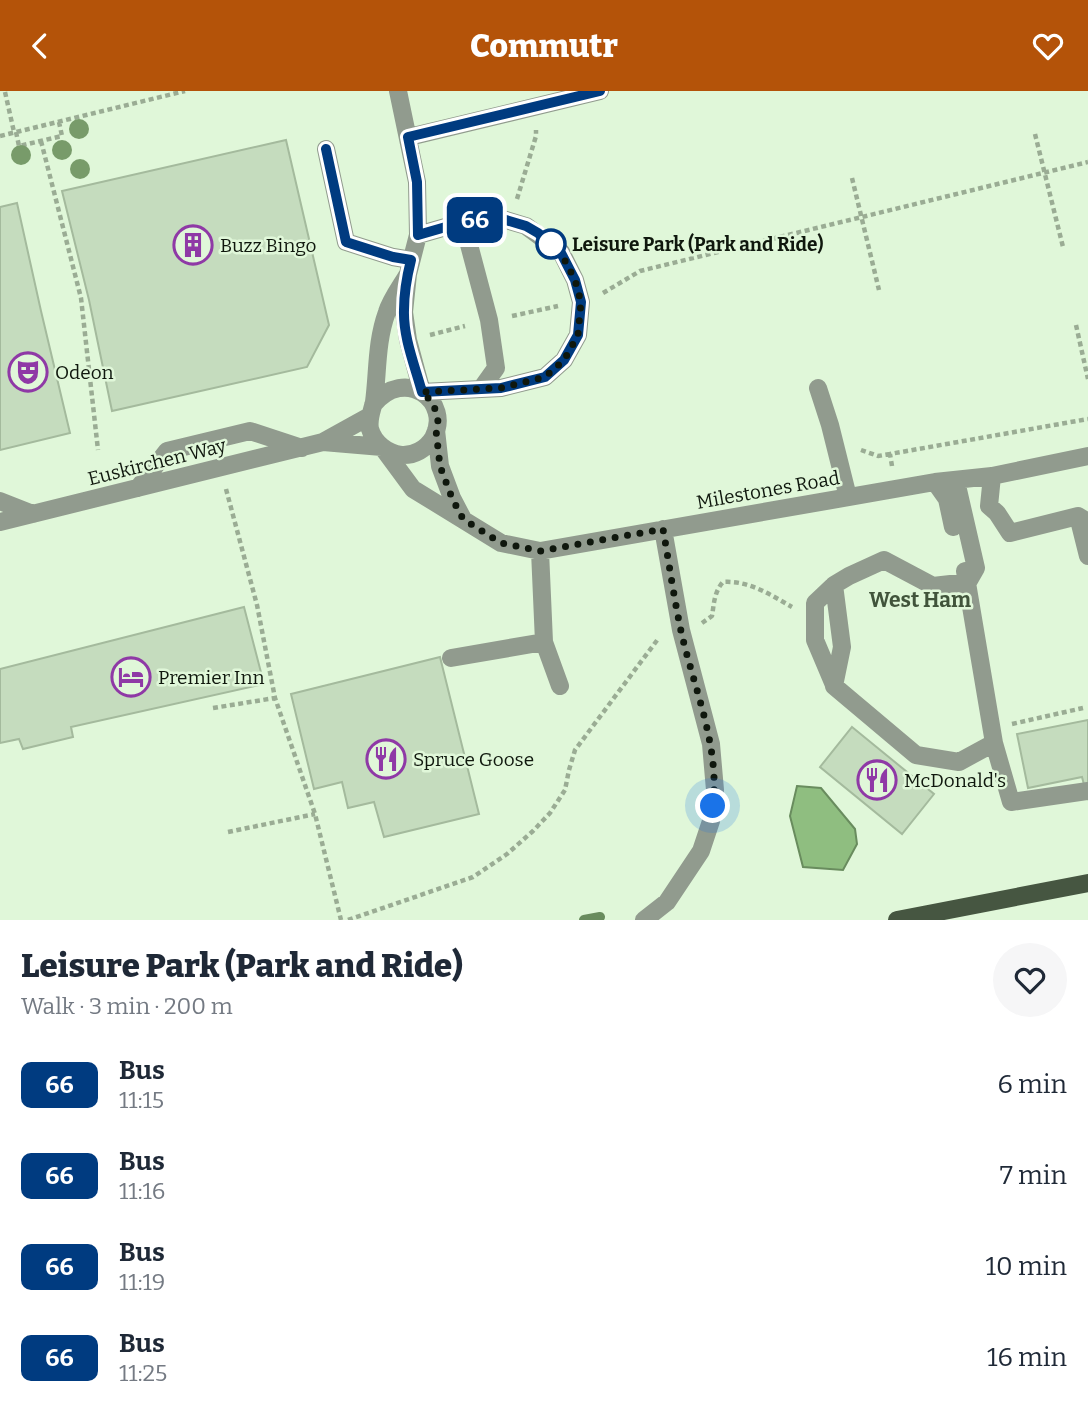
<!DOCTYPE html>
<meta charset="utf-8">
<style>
body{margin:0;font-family:Bitter,serif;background:#f6f6f7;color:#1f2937;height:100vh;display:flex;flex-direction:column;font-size:26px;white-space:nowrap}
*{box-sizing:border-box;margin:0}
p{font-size:23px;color:#747a83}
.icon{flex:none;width:38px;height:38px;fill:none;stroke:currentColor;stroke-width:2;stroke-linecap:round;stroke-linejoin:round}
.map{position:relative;height:829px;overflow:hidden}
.drawer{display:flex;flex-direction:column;background:#fff;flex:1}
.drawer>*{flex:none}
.badge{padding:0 14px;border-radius:10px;font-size:24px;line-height:46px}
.you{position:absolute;width:35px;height:35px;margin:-18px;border:5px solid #fff;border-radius:50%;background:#1a73e8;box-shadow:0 0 0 10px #1a73e833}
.map>.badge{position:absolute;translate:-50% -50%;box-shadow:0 0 0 4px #fff}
.round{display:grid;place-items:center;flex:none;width:74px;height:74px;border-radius:37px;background:#f6f6f7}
.summary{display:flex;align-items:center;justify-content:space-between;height:119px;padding:0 21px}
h1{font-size:33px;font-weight:800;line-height:52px}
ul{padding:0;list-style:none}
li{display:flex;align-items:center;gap:21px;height:91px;padding:0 21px}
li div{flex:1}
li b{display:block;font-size:26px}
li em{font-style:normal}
li .badge{min-width:77px;font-weight:700;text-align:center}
header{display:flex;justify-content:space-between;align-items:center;height:91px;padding:0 21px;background:#b45309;color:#fff;font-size:32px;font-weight:800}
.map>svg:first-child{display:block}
</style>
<header><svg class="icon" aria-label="back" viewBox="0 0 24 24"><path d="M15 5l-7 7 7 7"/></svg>Commutr<svg class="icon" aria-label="heart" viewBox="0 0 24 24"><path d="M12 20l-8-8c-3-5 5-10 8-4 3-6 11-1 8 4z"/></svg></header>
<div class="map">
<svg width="1088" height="829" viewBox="0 0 1088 829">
<rect width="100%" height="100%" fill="#e0f7d9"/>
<path fill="#8fbe80" stroke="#698c5e" stroke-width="2" d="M797 695 821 697 855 738 857 753 843 779 803 776 790 725Z"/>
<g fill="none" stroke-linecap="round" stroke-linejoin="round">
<path stroke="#698c5e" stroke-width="10" d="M584 829 600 826"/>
</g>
<path fill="#c5dcbe" stroke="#a4ba9d" stroke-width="2" d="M286 49 329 234 307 276 112 320 89 209 62 100Z
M17 112 41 220 70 342 0 359V116Z
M244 516 264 593 71 636 73 646 23 658 19 648 0 652V578Z
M440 566 479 723 384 746 374 711 348 717 342 691 314 698 291 603Z
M1088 629V709L1082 686 1028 697 1017 643Z
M852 636 934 703 902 743 820 676Z"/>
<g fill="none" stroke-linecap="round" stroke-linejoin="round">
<path stroke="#9aac94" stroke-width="4.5" stroke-dasharray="5 3.5" stroke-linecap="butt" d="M5 1 14 41
M16 41 19 55 62 45 59 31
M1035 43 1063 156
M0 45 185 0
M41 50 81 207 98 359
M852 87 879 199
M517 108 536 45V39
M603 202 640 180 1088 71
M512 225 558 215
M1076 234 1088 288
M430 244 465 235
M861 359 878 365 890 363
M892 375 890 363 1088 328
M226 398 257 514 275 607 315 723 341 829
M702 532 712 525C714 513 714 501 723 491 748 489 771 504 792 516
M213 617 275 607
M1012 633 1083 617
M228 741 315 723
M348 829 473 786 507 763 533 740 550 722 565 699 569 679 575 659 658 548"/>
<path stroke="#919b8e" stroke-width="18" d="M398 0 417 91 418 144 408 183 404 221 408 249 422 301
M409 46 600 0
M326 58 346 151 393 166 411 169
M463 131 489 229 496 277 481 298
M418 144 463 131 496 126 526 135 561 161 575 189 581 211 578 244 564 269 545 286 501 297 422 301
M818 297 830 334 848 406
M373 314C405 274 453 311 433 347 426 358 414 365 401 364 387 362 374 352 370 338 368 328 372 320 374 311 378 281 376 251 387 221 391 208 401 195 408 183
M436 339 440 375 452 407 463 428
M323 351 382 356
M382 356 413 398 501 452 540 460 935 391 992 385 1088 365
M992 385 989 415 997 422 1010 442 1078 425 1088 431
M956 390 976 477 968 491 933 495 884 469 849 485 834 494 842 556 834 595 916 664 959 671 994 652
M935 391 947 408 953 436
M138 397 167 360 250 340 302 357
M0 410 33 423
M1078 425 1088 465
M0 431 323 351 370 325
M540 460 544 551 560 595
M965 480 994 652 1011 711 1088 700
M451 567 544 551
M834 594 815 549V512L834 494
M644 829 667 811 701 760 711 730 715 699 711 653 681 539 663 438"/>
<path stroke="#465641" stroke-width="18" d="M897 829 1088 792"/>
</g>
<g fill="#789b6a">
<circle cx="79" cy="38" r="10"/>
<circle cx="62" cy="59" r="10"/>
<circle cx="21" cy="64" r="10"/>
<circle cx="80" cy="78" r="10"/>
</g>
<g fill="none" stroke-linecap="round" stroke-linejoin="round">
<g stroke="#fff" stroke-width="16">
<path id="line" d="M326 58 346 151 393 166 411 169C407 185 404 202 404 219 403 246 415 275 422 301L501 297 545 286 564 269 578 244 581 211 575 189 561 162 538 142 526 135 496 126 463 131 418 144 417 91 408 46 600 0"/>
</g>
<use href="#line" stroke="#003b80" stroke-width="10"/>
<path stroke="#0f170d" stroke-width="7" stroke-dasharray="0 12.6" d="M551 153 550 152 561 162 575 189 581 211 578 244 564 269 545 286 501 297 422 301 430 309 435 318 438 329 436 339 440 375 452 407 463 428 501 452 540 460 663 438C669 472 674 507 681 540 694 598 720 655 713 715"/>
</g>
<defs>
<g id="building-ring" transform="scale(2.0125)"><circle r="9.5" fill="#e0f7d9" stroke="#8f39a6" stroke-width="1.5"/><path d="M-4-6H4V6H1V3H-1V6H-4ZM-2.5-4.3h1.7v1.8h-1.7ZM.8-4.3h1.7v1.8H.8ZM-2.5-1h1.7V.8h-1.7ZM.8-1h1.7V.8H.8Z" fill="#8f39a6"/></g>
<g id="theatre-ring" transform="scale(2.0125)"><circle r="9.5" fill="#e0f7d9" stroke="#8f39a6" stroke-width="1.5"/><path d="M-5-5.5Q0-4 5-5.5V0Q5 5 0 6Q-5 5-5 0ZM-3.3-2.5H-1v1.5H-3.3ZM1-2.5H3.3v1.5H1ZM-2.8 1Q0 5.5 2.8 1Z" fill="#8f39a6"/></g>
<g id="hotel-ring" transform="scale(2.0125)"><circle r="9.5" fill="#e0f7d9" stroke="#8f39a6" stroke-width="1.5"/><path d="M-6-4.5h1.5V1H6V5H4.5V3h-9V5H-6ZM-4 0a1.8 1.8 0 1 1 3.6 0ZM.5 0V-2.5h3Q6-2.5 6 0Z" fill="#8f39a6"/></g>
<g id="restaurant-ring" transform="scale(2.0125)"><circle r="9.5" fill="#e0f7d9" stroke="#8f39a6" stroke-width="1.5"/><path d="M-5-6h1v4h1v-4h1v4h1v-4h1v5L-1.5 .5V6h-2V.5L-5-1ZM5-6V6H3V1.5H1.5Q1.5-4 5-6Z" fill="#8f39a6"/></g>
</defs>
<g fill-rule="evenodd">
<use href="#building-ring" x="193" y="154"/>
<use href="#theatre-ring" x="28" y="281"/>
<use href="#hotel-ring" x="131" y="586"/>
<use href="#restaurant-ring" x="386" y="668"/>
<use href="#restaurant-ring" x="877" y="689"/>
</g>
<circle fill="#fff" stroke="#003b80" stroke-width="3.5" cx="551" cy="153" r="14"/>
<g text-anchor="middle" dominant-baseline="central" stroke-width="5" stroke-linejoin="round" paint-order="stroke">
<g font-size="19" font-weight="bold" fill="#0f170d" stroke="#e0f7d9" text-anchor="start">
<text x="572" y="153">Leisure Park (Park and Ride)</text>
</g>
<g font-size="19" fill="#0f170d" stroke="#e0f7d9" text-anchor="start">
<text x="220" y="154">Buzz Bingo</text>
<text x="55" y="281">Odeon</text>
<text x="158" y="586">Premier Inn</text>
<text x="413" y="668">Spruce Goose</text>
<text x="904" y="689">McDonald's</text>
</g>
<g font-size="19" fill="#0f170d" stroke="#e0f7d9">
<text transform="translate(157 371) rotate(-14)">Euskirchen Way</text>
<text transform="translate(768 399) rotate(-10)">Milestones Road</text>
</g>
<g font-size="21" font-weight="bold" fill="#41543b" stroke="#e0f7d9">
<text x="920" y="509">West Ham</text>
</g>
</g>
</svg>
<div class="you" style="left:713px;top:715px"></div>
<b class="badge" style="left:475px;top:129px;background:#003b80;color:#fff">66</b>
</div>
<section class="drawer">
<div class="summary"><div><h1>Leisure Park (Park and Ride)</h1><p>Walk · 3 min · 200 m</p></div><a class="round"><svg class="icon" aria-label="heart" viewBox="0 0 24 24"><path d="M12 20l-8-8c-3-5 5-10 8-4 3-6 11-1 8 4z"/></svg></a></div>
<ul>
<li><span class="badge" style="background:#003b80;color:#fff">66</span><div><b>Bus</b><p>11:15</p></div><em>6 min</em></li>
<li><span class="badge" style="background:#003b80;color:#fff">66</span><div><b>Bus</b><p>11:16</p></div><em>7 min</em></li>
<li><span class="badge" style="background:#003b80;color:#fff">66</span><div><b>Bus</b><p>11:19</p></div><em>10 min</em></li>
<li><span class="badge" style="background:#003b80;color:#fff">66</span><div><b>Bus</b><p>11:25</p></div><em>16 min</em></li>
</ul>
</section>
